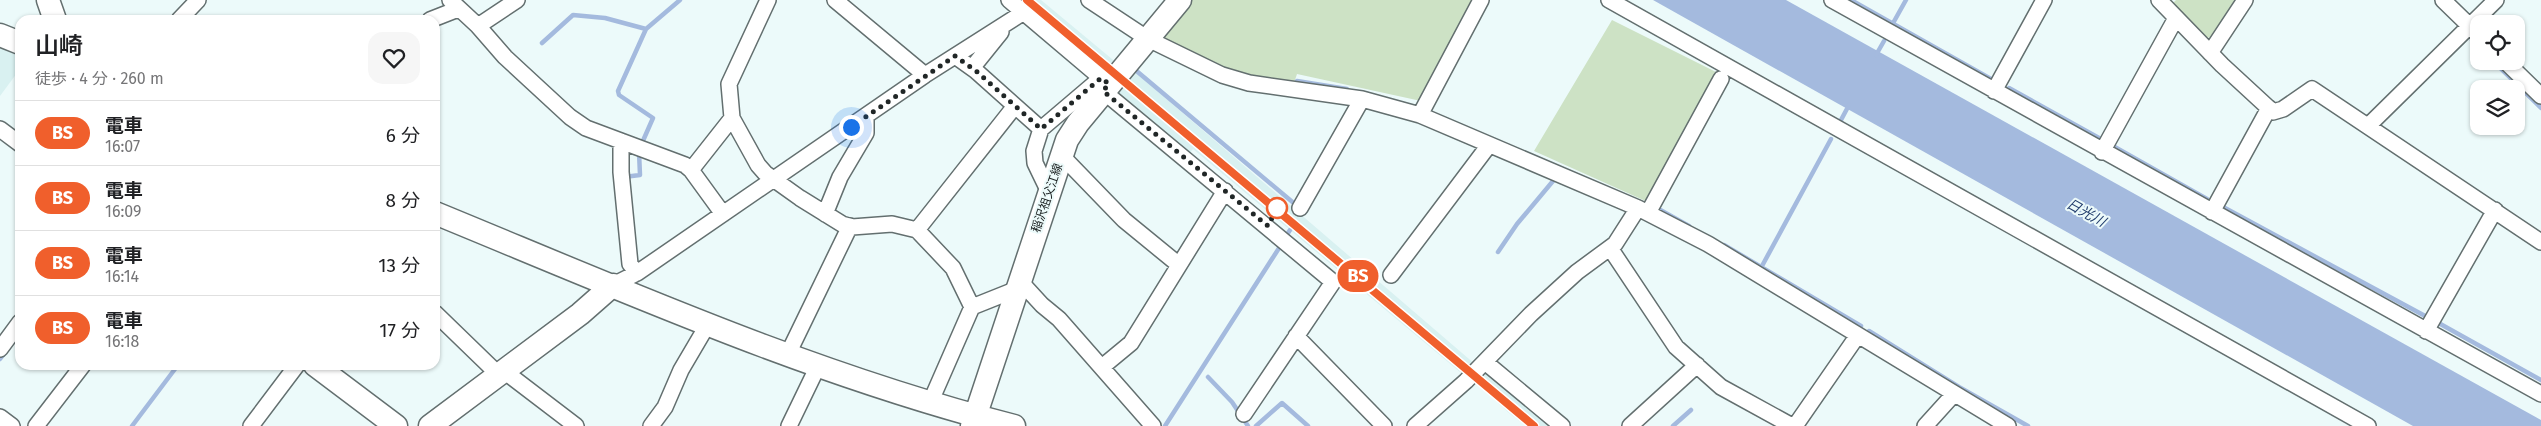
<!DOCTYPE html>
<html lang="ja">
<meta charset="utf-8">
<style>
body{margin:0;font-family:"Fira Sans","Noto Sans JP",sans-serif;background:#f6f6f6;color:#202124;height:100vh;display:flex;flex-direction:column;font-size:19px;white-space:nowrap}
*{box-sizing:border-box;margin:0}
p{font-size:16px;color:#757577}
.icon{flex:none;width:28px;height:28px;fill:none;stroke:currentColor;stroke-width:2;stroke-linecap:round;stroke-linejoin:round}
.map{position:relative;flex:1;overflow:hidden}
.panel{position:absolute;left:15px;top:15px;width:425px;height:355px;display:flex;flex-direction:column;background:#fff;border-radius:15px;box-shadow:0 1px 4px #0004}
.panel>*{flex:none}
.badge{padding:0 10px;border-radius:16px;font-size:18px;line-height:32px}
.controls{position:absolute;left:2470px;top:15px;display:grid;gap:10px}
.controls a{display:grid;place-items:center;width:55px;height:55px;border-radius:10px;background:#fff;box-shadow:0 1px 4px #0004;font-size:25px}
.you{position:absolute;width:25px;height:25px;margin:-12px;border:4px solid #fff;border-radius:50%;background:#1a73e8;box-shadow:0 0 0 8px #1a73e833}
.map>.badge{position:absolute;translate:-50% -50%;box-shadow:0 0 0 2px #fff}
.round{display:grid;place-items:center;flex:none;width:52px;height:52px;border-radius:15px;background:#f6f6f6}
.overview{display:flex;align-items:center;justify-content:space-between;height:85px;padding:0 20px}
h1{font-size:24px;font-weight:600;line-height:38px}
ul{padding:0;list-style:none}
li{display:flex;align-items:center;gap:15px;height:65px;padding:0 20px;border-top:1px solid #e0e0e0}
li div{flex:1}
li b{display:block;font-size:19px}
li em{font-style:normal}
li .badge{min-width:55px;font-weight:700;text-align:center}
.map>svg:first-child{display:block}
</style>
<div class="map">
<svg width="2541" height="426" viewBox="0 0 2541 426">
<rect width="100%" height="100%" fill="#ecfafa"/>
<path fill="#d9f1f1" d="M1013 0H1041L1118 64 1107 77Z
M0 45 20 54V69L0 96Z
M1128 66 1476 365 1466 377 1193 149 1189 154 1113 91Z
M1481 368 1551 426H1526L1509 413 1472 379Z"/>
<path fill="#cde2c5" d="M1187 0H1476L1421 101 1297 74 1294 83 1236 74 1165 42 1161 31Z
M2176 0H2237L2213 37 2204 38 2172 4Z
M1612 20 1720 74 1650 203 1534 151Z"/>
<path fill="#a4bade" d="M1653 0H1786L2541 420V426H2413Z"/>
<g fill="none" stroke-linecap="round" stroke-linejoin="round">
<path stroke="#a4bade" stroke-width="4.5" d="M1851 0 1991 79
M1892 25 1906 0
M2472 40 2479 47
M542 43 573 15 605 18 646 29 680 0
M1876 55 1884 41
M2493 61 2541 108
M1133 68 1296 205 1297 202
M1297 81 1347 89
M2009 88 2099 138
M1841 120 1849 105
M642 143 653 118 619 95 618 91 646 29
M2113 146 2207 199
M624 177 640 175 639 152
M1655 207 1689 226
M2225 208 2427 317
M1288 233 1290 230
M1724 245 1861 326
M1498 252 1517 224 1553 181
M1762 266 1831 139
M2435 321 2541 380
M1869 331 1959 387 2028 426
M0 359 6 351
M1208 377 1232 402 1248 426
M132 426 178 365
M1165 426 1281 245
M1256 426 1282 403 1308 426
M1673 426 1691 410"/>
<g stroke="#636f6f" stroke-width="18">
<path id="street" d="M450 0 478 26 505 57 570 117 586 128 685 165 691 170 723 214
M768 0 729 84 732 118 758 165 765 173 800 198 842 224 852 227 892 224 917 230 953 268 972 307
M835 0 925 75
M1009 0 1107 83
M1089 0 1148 39 1222 75 1249 83 1362 99 1420 115 1638 208 1708 244 2008 426
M1609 0 2368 426
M1832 0 2541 394
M2159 0 2222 65 2273 112 2283 109 2312 89 2541 242
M2443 0 2479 35
M179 20 198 0
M430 20 458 9
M478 26 517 0
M2210 53 2245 0
M955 56 976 71 1041 129 1101 78
M2505 61 2541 96
M972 68 1001 32
M1103 91 1333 282 1244 414
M1994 91 2044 0
M1420 115 1481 0
M2369 125 2496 0
M0 129 20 144
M1041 129 1034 151 1035 163 1049 192
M621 141V172L630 264 637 273
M2102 152 2176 18
M1062 156 1124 220 1179 265
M691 170 732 118
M1300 208 1362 99
M2212 212 2269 108
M1648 213 1721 79
M825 214 840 177 866 133V117
M917 230 1015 106
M1610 248 1676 347 1721 387 1792 426
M1391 275 1489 145
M1020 281 1042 305 1059 319 1153 426
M613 285 637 273 925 75 1024 12
M435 313 499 375
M2426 331 2495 210
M1296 336 1384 426
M0 349 20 322
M787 356 850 226
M1485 362 1562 426
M1102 367 1131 343 1225 191
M504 371 576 426
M930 403 972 307 1017 289
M0 417 12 426
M36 426 83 365
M251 426 297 365
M651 426 665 407 681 370 708 324
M789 426 818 366
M1415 426 1466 381 1531 314 1577 272 1615 244 1638 208
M1630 426 1697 365
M1795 426 1858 335
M1925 426 1954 394"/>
</g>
<g stroke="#636f6f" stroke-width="25">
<path id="secondary" d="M48 0 55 20
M0 35 20 43
M435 213C625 291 814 375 1014 426
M315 365 396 426
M430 426 580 314 613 285
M972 426 1067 140 1078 123 1180 0"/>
</g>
<use href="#street" stroke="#fff" stroke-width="15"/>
<use href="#secondary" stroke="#fff" stroke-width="22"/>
<path stroke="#7c8686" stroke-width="4" stroke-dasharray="9 9" stroke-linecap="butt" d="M1027 0 1534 426"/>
</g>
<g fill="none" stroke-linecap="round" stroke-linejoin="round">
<g stroke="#fff" stroke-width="11">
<path id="line" d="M1027 0 1534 426"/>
</g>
<use href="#line" stroke="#f05f2c" stroke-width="8"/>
<path stroke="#202626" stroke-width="5" stroke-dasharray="0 9" d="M851 127 955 56 976 71 1041 129 1101 78 1109 84 1103 91 1268 226 1277 208"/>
</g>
<circle fill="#fff" stroke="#f05f2c" stroke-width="2.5" cx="1277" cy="208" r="10"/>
<g text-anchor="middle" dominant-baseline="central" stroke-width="4" stroke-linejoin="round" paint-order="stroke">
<g font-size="12" fill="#202626" stroke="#ecfafa">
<text transform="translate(1047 198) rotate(-71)">稲沢祖父江線</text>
</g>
<g font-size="14" font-style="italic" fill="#243f6e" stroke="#ecfafa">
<text transform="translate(2086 213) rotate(29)">日光川</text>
</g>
</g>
</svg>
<div class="controls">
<a><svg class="icon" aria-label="locate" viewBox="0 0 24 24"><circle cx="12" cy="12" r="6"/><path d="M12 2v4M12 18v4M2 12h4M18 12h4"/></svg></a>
<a><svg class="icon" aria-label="layers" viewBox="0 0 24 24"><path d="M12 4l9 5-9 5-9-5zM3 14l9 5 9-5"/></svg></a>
</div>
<div class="you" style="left:851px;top:127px"></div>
<b class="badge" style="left:1358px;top:276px;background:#f05f2c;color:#fff">BS</b>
<section class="panel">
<div class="overview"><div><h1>山崎</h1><p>徒歩 · 4 分 · 260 m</p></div><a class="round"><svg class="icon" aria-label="heart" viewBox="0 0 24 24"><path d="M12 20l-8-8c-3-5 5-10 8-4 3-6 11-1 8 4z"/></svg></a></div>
<ul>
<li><span class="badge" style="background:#f05f2c;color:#fff">BS</span><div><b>電車</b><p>16:07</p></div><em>6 分</em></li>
<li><span class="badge" style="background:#f05f2c;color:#fff">BS</span><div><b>電車</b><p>16:09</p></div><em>8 分</em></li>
<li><span class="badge" style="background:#f05f2c;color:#fff">BS</span><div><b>電車</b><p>16:14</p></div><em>13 分</em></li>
<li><span class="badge" style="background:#f05f2c;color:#fff">BS</span><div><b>電車</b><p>16:18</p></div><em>17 分</em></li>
</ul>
</section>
</div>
